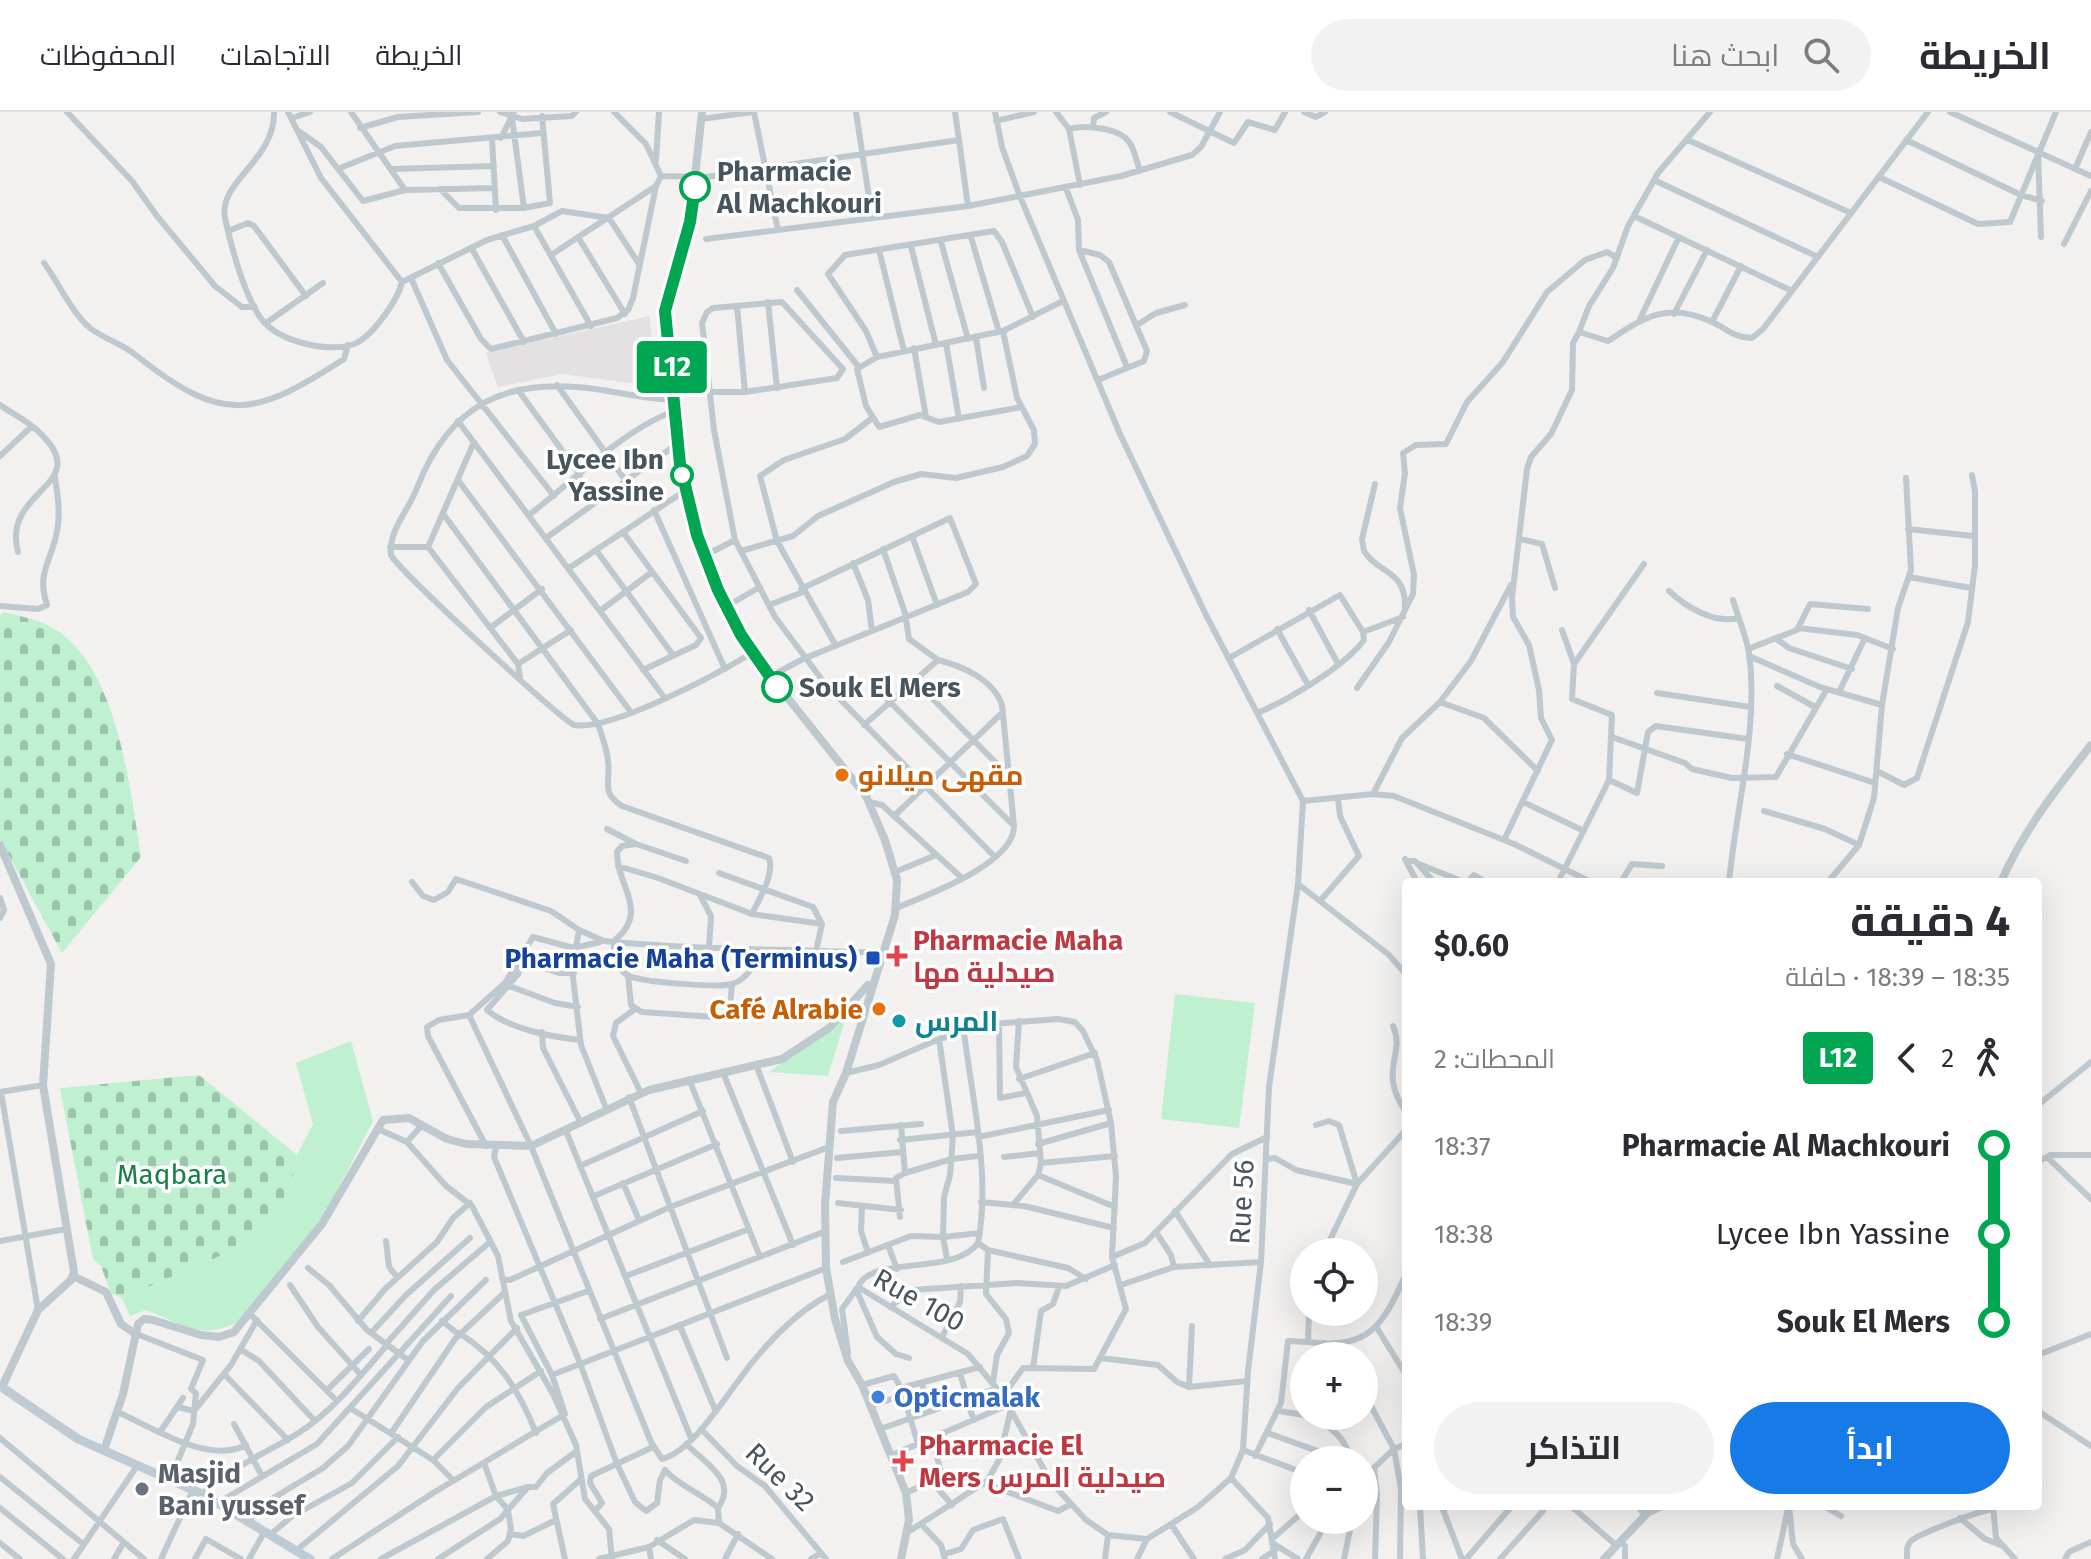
<!DOCTYPE html>
<html lang="ar">
<meta charset="utf-8">
<style>
body{margin:0;font-family:"Fira Sans",Cairo,sans-serif;background:#f2f2f3;color:#2b2b33;direction:rtl;height:100vh;display:flex;flex-direction:column;font-size:30px;white-space:nowrap}
*{box-sizing:border-box;margin:0}
p{font-size:26px;color:#7c7c81}
.icon{flex:none;width:44px;height:44px;fill:none;stroke:currentColor;stroke-width:2;stroke-linecap:round;stroke-linejoin:round}
.map{position:relative;flex:1;overflow:hidden;direction:ltr}
.sheet{position:absolute;left:1402px;top:766px;width:640px;height:632px;display:flex;flex-direction:column;background:#fff;border-radius:8px;box-shadow:0 8px 32px #0002;direction:rtl}
.sheet>*{flex:none}
.badge{padding:0 16px;border-radius:6px;font-size:28px;line-height:52px}
.buttons{position:absolute;left:1290px;top:1126px;display:grid;gap:16px}
.buttons a{display:grid;place-items:center;width:88px;height:88px;border-radius:50%;background:#fff;box-shadow:0 8px 32px #0002;font-size:40px}
.map>.badge{position:absolute;translate:-50% -50%;box-shadow:0 0 0 4px #fff}
.legs{display:flex;align-items:center;gap:12px;height:88px;padding:0 32px;font-size:26px}
.legs p{margin-inline-start:auto}
.overview{display:flex;align-items:center;justify-content:space-between;height:136px;padding:0 32px}
h1{font-size:44px;font-weight:700;line-height:60px}
.cta{display:flex;gap:16px;margin-top:auto;padding:16px 32px}
.cta a{flex:1;height:92px;border-radius:48px;background:#167ae7;color:#fff;font-size:32px;font-weight:700;line-height:92px;text-align:center}
.cta a+a{background:#f2f2f3;color:#2b2b33}
ul{padding:0 32px;list-style:none}
li{display:flex;align-items:center;gap:28px;height:88px;font-size:30px}
li i{display:grid;place-items:center;width:12px;height:100%;margin:0 10px;background:currentColor}
li i::after{content:'';width:20px;height:20px;margin:-10px;border:6px solid;border-radius:50%;background:#fff}
li p{margin-inline-start:auto}
li:first-child i{background:linear-gradient(#0000 50%,currentColor 0)}
li:last-child i{background:linear-gradient(currentColor 50%,#0000 0)}
header{display:flex;align-items:center;gap:48px;box-sizing:border-box;height:112px;padding:0 40px;background:#fff;border-bottom:2px solid #e1e1e2}
header strong{font-size:38px}
nav{display:flex;gap:44px;margin-inline-start:auto;font-size:28px}
.search{width:560px;height:72px;background:#f2f2f3;display:flex;align-items:center;gap:20px;box-sizing:border-box;padding:0 28px;border-radius:44px;color:#7c7c81;font-size:30px}
.map>svg:first-child{display:block}
</style>
<header>
<strong>الخريطة</strong>
<div class="search"><svg class="icon" aria-label="search" viewBox="0 0 24 24"><circle cx="10" cy="10" r="6"/><path d="M15 15l6 6"/></svg>ابحث هنا</div>
<nav><a>الخريطة</a><a>الاتجاهات</a><a>المحفوظات</a></nav>
</header>
<div class="map">
<svg width="2091" height="1447" viewBox="0 0 2091 1447">
<defs>
<pattern id="cemetery-stones" width="16" height="16" patternUnits="userSpaceOnUse" patternTransform="scale(2)"><rect width="16" height="16" fill="#bff0d0"/><path d="M2 7V4a2 2 0 0 1 4 0v3zM10 15v-3a2 2 0 0 1 4 0v3z" fill="#9dc5ac"/></pattern>
</defs>
<rect width="100%" height="100%" fill="#f3f0f0"/>
<path fill="#e4e1e2" d="M649 204 658 267 629 271 563 262 498 275 486 241Z"/>
<path fill="#bff0d0" d="M1175 882 1255 891 1239 1016 1161 1007Z
M846 905 828 964 769 960Z
M351 929 373 1009 326 1100 244 1206C204 1231 186 1213 146 1198L130 1204 122 1186 227 1141 287 1091 297 1043 313 1012 296 951Z"/>
<path fill="url(#cemetery-stones)" d="M4 500C19 504 37 507 51 515 118 551 130 678 141 745L62 841 0 727V503Z
M199 963 297 1043 287 1091 227 1141 122 1186 111 1181 101 1154 93 1147 60 976Z"/>
<g fill="none" stroke-linecap="round" stroke-linejoin="round">
<path stroke="#bec8cf" stroke-width="6" d="M67 0 132 69 157 104 215 174 242 195H255
M274 0C275 49 218 69 225 106 231 134 245 187 263 209 281 230 328 241 354 232 372 225 398 188 402 170L321 66 288 0
M351 0 405 78
M500 0 522 7 572 4 576 0
M614 0 646 32 661 64 706 65 959 28 968 94
M754 0 778 118
M856 0 872 105
M955 0 959 28
M995 0 1002 35 1019 82 1120 322 1206 503 1303 689 1298 772 1269 975 1261 1150 1248 1259 1243 1338 1231 1366 1198 1395 1147 1427 1137 1447
M1056 0 1069 17C1085 13 1122 15 1131 33 1135 40 1137 51 1140 59
M1170 0 1234 31 1248 10 1275 18 1285 0
M1304 0 1316 5 1325 0
M1710 0 1658 61 1628 114 1613 156 1589 194 1579 220 1608 229C1643 206 1667 189 1712 210 1728 217 1734 226 1752 226L1763 217 1928 0
M1950 0 2091 64
M292 6 310 0
M512 6 524 96
M701 7 752 0
M996 9 1034 0
M1093 15 1094 6 1106 0
M360 16 398 5 478 0
M1069 17 1080 73
M300 20 321 35 363 89 405 78 495 76
M501 26 514 0
M492 27 496 98
M1688 28 1851 101
M1906 28 2021 83 2042 89
M2038 41 2041 125
M656 48 659 0
M340 56 395 34 542 21
M393 57 493 54
M2075 57 2091 20
M1879 65 1978 112 2010 110 2056 0
M1654 68 1818 145
M1066 76 1078 108 1079 138
M440 77 459 96H524L550 91 542 4
M1634 104 1792 179
M228 119 248 111 254 114 306 184
M502 123 556 222
M578 125 625 202
M971 125 999 220
M706 127 968 94 1121 64 1192 43 1201 35 1220 0
M941 130 968 227
M2064 132 2091 79
M911 134 936 233
M472 137 524 230
M879 138 904 239
M551 143 656 74
M44 151C59 171 71 200 90 216 104 227 123 232 137 244 224 313 254 305 344 247L348 233
M438 151 481 227 491 237 617 206 628 198 633 186 656 74 661 64
M411 166 447 248 554 384
M402 170 487 128 534 114
M797 178 858 254
M768 190 777 276
M737 194 745 280
M1674 202 1707 138
M1640 207 1679 125
M1712 210 1741 154
M266 211 323 171
M1137 213 1156 201 1185 193
M591 214 534 114 562 99 609 106 639 152
M976 226 984 276
M946 231 959 307
M914 236 926 305
M877 245 866 219 828 162 845 143 994 119 1002 130 1033 205
M1098 268 1144 249 1147 239 1109 150 1100 143 1079 138 1127 255
M557 273 626 369
M518 278 580 363
M711 280H745L837 266 843 257 782 190 713 196 707 200 702 211 714 318 735 428 775 505 826 573 995 745
M674 288C647 287 622 281 595 277 507 265 450 291 417 376 409 398 388 419 391 443 395 455 557 604 574 613 610 620 719 561 752 541
M0 293C14 303 29 309 41 322 94 374 1 377 18 440
M1022 295 939 310 920 303 879 315 866 294 857 257 877 245 1003 219 1063 189
M458 309 664 585
M0 344 32 314
M458 368 630 599
M1375 372 1362 427 1364 439C1379 463 1406 457 1405 496
M654 398 725 557
M444 403 598 612C602 624 607 637 608 649 611 670 600 680 622 694L769 746C775 762 759 787 752 802
M529 403C572 370 625 316 675 299
M1908 417 1973 424
M623 420 701 526 696 533 643 558
M912 424 937 493
M546 426 677 332
M1520 427 1542 432 1555 476
M390 435H428
M428 435 518 552 520 565
M428 435 474 330
M883 437 905 501 909 527 938 548
M596 438 673 543
M741 439 793 424 818 404 894 370 921 362 956 366 1003 355 1027 344 1035 332 1034 318 1017 286 1003 219
M704 444 735 428
M853 451 868 488 872 519
M569 456 686 378
M1909 465 1971 476
M1669 479C1686 495 1714 512 1738 506
M769 493 803 480
M0 494 38 497 47 493C37 462 49 453 56 424 61 405 58 385 55 365
M727 494 760 475
M1309 498 1338 552
M600 499 652 460
M490 516 542 477
M1798 516 1857 523 1893 537
M1277 517 1308 573
M1562 518 1574 552
M1363 520 1403 505
M1778 528 1789 536 1852 557
M836 534 777 429 760 364 784 348 845 327 871 307
M1748 537 1797 518 1810 492 1868 497
M1749 544 1820 575 1882 593
M1229 546 1340 483 1363 520 1364 528C1345 554 1287 589 1257 601
M518 552 571 518
M769 565 803 547 968 480 976 472 950 406 801 477
M913 567 1009 664
M1777 574 1815 595
M1357 576 1389 530 1413 482 1414 463 1400 396 1405 361 1403 341 1416 333 1446 332 1467 290 1503 250 1547 180 1585 148 1607 140 1617 146
M1839 580 1865 526
M1657 581 1750 595
M888 588 1013 713
M1440 590 1484 606 1538 659
M864 613 938 548C962 554 993 567 1002 593L1014 714C1014 752 927 783 896 796
M1612 625 1685 651 1692 657 1732 666 1776 665 1827 577
M1787 642 1875 671
M1877 659 1904 673 1917 666 1968 510 1975 453V379L1972 363
M1609 668 1637 681 1648 620 1656 614 1748 627
M1373 682 1402 626 1440 590 1471 549 1511 473
M1303 689 1373 682 1394 684 1514 732 1591 770
M869 690 882 693 962 766
M1523 690 1582 718
M1764 699 1825 717 1859 733
M894 704 1003 600
M607 717 636 732
M1504 728 1552 628 1541 606 1539 578 1529 533 1513 505 1512 486 1527 357 1531 345 1551 322 1572 278 1573 231 1579 220
M1405 747 1417 770
M686 749 636 732 622 734 617 740C616 774 651 799 614 829 613 842 616 855 627 863 638 870 718 876 732 872 746 868 756 852 760 840
M1407 749H1415L1434 770
M1419 752 1464 770
M618 754 658 766 752 802 822 812
M895 760 936 743
M719 761 813 795 822 812 816 839
M412 770 423 784 434 788 448 780 456 767 551 799 579 818 604 829C696 838 788 837 880 841
M1468 770 1474 763 1486 770
M1558 770 1609 668 1612 603 1572 587 1574 552 1644 452
M1621 770 1632 752 1662 754
M1729 770C1736 695 1759 617 1749 541 1746 523 1738 505 1733 488
M1828 770 1859 733 1874 686 1882 593 1898 496 1911 458 1906 366
M1298 772 1388 842 1406 862
M700 783 711 804 709 836
M0 786 4 798 0 806
M1320 789 1359 744 1340 704 1338 687
M579 818 572 857 581 933 606 996
M523 839 526 843 518 862 487 898C509 917 552 925 580 928
M523 849 559 861H574
M628 863 631 893 642 900 729 906 732 872
M509 874 555 891 578 895
M635 897 616 911 613 924 641 981
M469 903 531 1034 651 1330 662 1347C692 1339 720 1292 739 1268 761 1237 795 1200 829 1183
M999 912 1000 986 1026 981
M1393 914C1406 943 1377 958 1406 1000
M542 920 543 936 581 1011
M939 927 953 1024 950 1063 944 1085 943 1125 947 1147
M757 955 793 1050
M846 961 879 953 939 927 993 912 1058 907 1075 910 1083 919 1097 948 1111 1011 1116 1065 1112 1145 1126 1197 1094 1257 1023 1256 1003 1284
M724 963 793 1133
M689 967 760 1145
M1019 967 1095 941
M0 980 43 973
M1 980 38 1198
M629 985 727 1246
M2038 993 2091 950
M1316 1013 1329 1009 1339 1013 1357 1072
M378 1017 407 1030 446 1074 472 1094 498 1144 511 1209 553 1282 576 1333 585 1387 609 1417 612 1447
M566 1019 691 1326
M841 1019 921 1012
M978 1025 1109 998
M900 1028 978 1020
M407 1030 422 1013
M1038 1032 1111 1011
M486 1034 428 924 427 915 439 908 469 903 505 871 533 825 574 836 600 830
M496 1035 494 1045 580 1251 617 1352 635 1390 646 1399 657 1391 660 1368 665 1358
M1004 1045 1040 1041
M2047 1045 2091 1087
M837 1046 902 1040
M1268 1047 1275 1046 1296 1058 1357 1072
M2038 1050 2050 1043H2091
M1041 1051 1115 1044
M580 1054 703 999
M905 1061 952 1047 978 1044
M1038 1063 1115 1095
M836 1066 896 1069
M623 1071 639 1108
M594 1084 717 1032
M981 1090 1024 1094 1114 1116
M838 1091 901 1098
M1013 1093 1038 1063 1041 1051 1037 1004 1016 955 1019 909
M862 1094 861 1119 868 1141
M1175 1099 1210 1153
M900 1105 896 1066 905 1061 901 1013
M1156 1120 1171 1143 1174 1155
M0 1129 66 1117
M386 1129 389 1155 397 1165
M978 1131 988 1138 986 1182 1006 1207 1009 1221 997 1243 993 1270
M888 1133 897 1157
M988 1138 1068 1156 1086 1167
M1324 1140 1357 1072 1406 1018
M1112 1145 1145 1131 1232 1042 1267 1025
M843 1150 911 1124 943 1125 980 1121
M308 1156 329 1173 367 1218 408 1248
M626 1164 749 1117
M502 1167 510 1168 670 1095 829 1035
M290 1173 318 1215 361 1263
M1121 1173 1174 1155 1261 1150
M858 1175C871 1142 954 1165 978 1131 991 1063 972 987 964 920
M856 1177 877 1225 896 1242 909 1246
M890 1195 912 1178 1017 1171 1066 1174 1115 1153
M251 1203 337 1289
M600 1207 826 1119
M358 1209 385 1177 437 1130 453 1106 470 1091
M442 1209 458 1222
M680 1214 716 1300
M1377 1216 1406 1263
M134 1221 203 1248 191 1277 196 1281 193 1312 170 1368
M371 1221 406 1183 470 1126
M459 1221C499 1246 519 1278 536 1321
M942 1225 960 1190 961 1174
M1308 1230C1370 1238 1383 1213 1406 1162
M386 1232 434 1178 490 1130
M1343 1233 1348 1244
M240 1237 259 1249 315 1309
M848 1241 842 1197 858 1175 968 1242 1003 1284 1051 1370 1086 1408 1108 1423 1147 1427
M2038 1243 2091 1222
M1101 1246 1158 1253 1177 1270 1189 1275 1247 1269
M1033 1256 1041 1199 1053 1192 1059 1175
M960 1261 967 1285
M224 1262 288 1328
M552 1263 826 1156
M922 1271 927 1298
M862 1273 894 1264 901 1276 980 1255
M1189 1275 1192 1214
M901 1276 918 1332
M327 1278 369 1237
M1364 1281 1394 1337 1401 1377 1400 1447
M965 1285 974 1308
M871 1294 903 1283
M178 1295 194 1299 231 1253 257 1208
M350 1296 433 1348 453 1368
M1279 1299 1304 1303
M2038 1299 2091 1334
M118 1300C153 1316 209 1353 246 1333
M1306 1304C1326 1311 1348 1325 1349 1348
M234 1312 262 1364
M701 1317 737 1354 765 1374 826 1447
M880 1317 997 1276
M160 1320 183 1286
M392 1320 455 1227 504 1181
M1268 1321 1342 1348
M0 1326 144 1447
M686 1332C706 1352 738 1368 718 1396
M1243 1338 1304 1361
M892 1343 1008 1293
M1255 1344 1281 1291 1288 1229 1308 1230 1309 1200
M433 1348 486 1295 541 1259
M484 1351 496 1384 508 1398 511 1417 508 1429 487 1447
M1374 1356 1377 1383 1375 1447
M665 1358C680 1375 702 1381 718 1396L719 1411
M0 1365 83 1432
M1364 1365 1394 1337 1406 1332
M1231 1366 1268 1406 1275 1447
M932 1370 952 1393
M1364 1370 1377 1383
M984 1371 1058 1399 1071 1392
M906 1381 942 1364 932 1326
M202 1382C231 1355 267 1341 300 1320 334 1298 361 1263 387 1233
M218 1391 317 1332 451 1184
M1420 1394 1423 1447
M1571 1394 1617 1434
M1638 1394 1645 1404
M1789 1394 1793 1432 1802 1447
M1824 1394 1841 1404
M1993 1394 1996 1426 2015 1447
M1442 1395 1462 1447
M0 1396 63 1447
M595 1399 602 1391 590 1371 591 1364 653 1335
M1649 1401 1664 1394
M1960 1406 1985 1427 2003 1434
M248 1409 270 1388 323 1356 348 1334 423 1229 486 1168
M921 1412 941 1433 945 1447
M1171 1412 1194 1447
M908 1420 987 1369 999 1348 1011 1297
M271 1422 291 1405 352 1371 398 1325
M511 1422 523 1424 556 1408
M1273 1426 1304 1399
M657 1428 685 1447
M1621 1430 1625 1434V1447
M0 1431 20 1447
M1274 1432 1298 1447
M649 1435 651 1447
M297 1438 398 1354 458 1276 517 1216
M945 1442 961 1437 973 1418 1003 1407 1019 1447
M74 1447 137 1354
M114 1447 124 1430
M161 1447 193 1378
M195 1447 206 1427 241 1447
M249 1447 265 1419
M332 1447 433 1381 565 1302 552 1263 521 1203 588 1179
M381 1447 496 1384 528 1375
M438 1447 500 1407 528 1375H536L547 1361 577 1339
M565 1447 553 1392 580 1368
M599 1447 649 1435 694 1408 719 1411 772 1447
M725 1447 738 1422
M811 1447 821 1441
M1105 1447 1108 1423
M1225 1447 1245 1438 1270 1412
M1262 1447 1275 1438
M1306 1447 1321 1420 1319 1408
M1344 1447 1352 1408
M1466 1447 1512 1394
M1500 1447 1543 1399
M1777 1447 1788 1397
M1907 1447C1907 1440 1906 1434 1911 1429 1920 1421 1979 1399 1993 1397
M2065 1447 2069 1440 2091 1430"/>
<path stroke="#bec8cf" stroke-width="8" d="M702 0 690 110 665 199 680 352 692 407 718 478 752 541 866 684 885 728 897 768 895 803 846 961 833 990 825 1093 826 1156 835 1207 848 1249 862 1273 906 1381 909 1408 901 1447
M0 733 51 852 43 973 74 1160 71 1168 38 1198 2 1275
M2001 770C2023 719 2057 676 2091 633
M73 1164 106 1180 121 1212 134 1221
M104 1338 123 1282 138 1212 144 1207 153 1208 201 1223 219 1225 234 1220 322 1112 383 1008 409 1006 447 1027 466 1032 531 1034 649 978 782 947 829 916 868 873
M1604 1447 1654 1394"/>
<path stroke="#becad4" stroke-width="9" d="M0 1274 78 1327 202 1382 310 1447"/>
</g>
<g fill="none" stroke-linecap="round" stroke-linejoin="round">
<g stroke="#fff" stroke-width="18">
<path id="line-1" d="M695 75 690 110 665 199 680 352 697 423 718 478 741 523 777 575"/>
</g>
<use href="#line-1" stroke="#00a651" stroke-width="12"/>
</g>
<g fill="#fff" stroke="#00a651" stroke-width="4">
<circle cx="695" cy="75" r="14"/>
<circle cx="682" cy="363" r="10"/>
<circle cx="777" cy="575" r="14"/>
</g>
<g fill="#e8710a" stroke="#fff" stroke-width="3">
<circle cx="842" cy="663" r="8"/>
<circle cx="879" cy="897" r="8"/>
</g>
<g fill="#e0444e" stroke="#fff" stroke-width="3">
<path d="M893 832h8v8h8v8h-8v8h-8v-8h-8v-8h8z"/>
<path d="M899 1337h8v8h8v8h-8v8h-8v-8h-8v-8h8z"/>
</g>
<rect fill="#1a4fb4" stroke="#fff" stroke-width="3" x="865" y="838" width="16" height="16" rx="4"/>
<circle fill="#0f9aa8" stroke="#fff" stroke-width="3" cx="899" cy="909" r="8"/>
<circle fill="#3f7fe0" stroke="#fff" stroke-width="3" cx="878" cy="1285" r="8"/>
<circle fill="#6b7280" stroke="#fff" stroke-width="3" cx="142" cy="1377" r="8"/>
<g text-anchor="middle" dominant-baseline="central" stroke-width="7" stroke-linejoin="round" paint-order="stroke">
<g font-size="28" font-weight="bold" fill="#48555e" stroke="#fff" text-anchor="start">
<text x="717" y="59">Pharmacie<tspan x="717" dy="32">Al Machkouri</tspan></text>
<text x="664" y="347" text-anchor="end">Lycee Ibn<tspan x="664" dy="32">Yassine</tspan></text>
<text x="799" y="575">Souk El Mers</text>
</g>
<g font-size="28" font-weight="bold" fill="#c56008" stroke="#fff" text-anchor="start">
<text x="858" y="663">مقهى ميلانو</text>
<text x="863" y="897" text-anchor="end">Café Alrabie</text>
</g>
<g font-size="28" font-weight="bold" fill="#be3a42" stroke="#fff" text-anchor="start">
<text x="913" y="828">Pharmacie Maha<tspan x="913" dy="32">صيدلية مها</tspan></text>
<text x="919" y="1333">Pharmacie El<tspan x="919" dy="32">Mers صيدلية المرس</tspan></text>
</g>
<g font-size="28" font-weight="bold" fill="#164399" stroke="#fff" text-anchor="end">
<text x="857" y="846">Pharmacie Maha (Terminus)</text>
</g>
<g font-size="28" font-weight="bold" fill="#0d838f" stroke="#fff" text-anchor="start">
<text x="915" y="909">المرس</text>
</g>
<g font-size="28" fill="#168247" stroke="#fff">
<text x="172" y="1062">Maqbara</text>
</g>
<g font-size="28" fill="#48555e" stroke="#fff">
<text transform="translate(1242 1090) rotate(-87)">Rue 56</text>
<text transform="translate(919 1188) rotate(29)">Rue 100</text>
<text transform="translate(780 1365) rotate(44)">Rue 32</text>
</g>
<g font-size="28" font-weight="bold" fill="#366cbe" stroke="#fff" text-anchor="start">
<text x="894" y="1285">Opticmalak</text>
</g>
<g font-size="28" font-weight="bold" fill="#5b616d" stroke="#fff" text-anchor="start">
<text x="158" y="1361">Masjid<tspan x="158" dy="32">Bani yussef</tspan></text>
</g>
</g>
</svg>
<div class="buttons">
<a><svg class="icon" aria-label="locate" viewBox="0 0 24 24"><circle cx="12" cy="12" r="6"/><path d="M12 2v4M12 18v4M2 12h4M18 12h4"/></svg></a>
<a>+</a>
<a>−</a>
</div>
<b class="badge" style="left:672px;top:255px;background:#00a651;color:#fff">L12</b>
<section class="sheet">
<div class="overview"><div><h1>4 دقيقة</h1><p>18:35 – 18:39 · حافلة</p></div><b>$0.60</b></div>
<div class="legs"><svg class="icon" aria-label="walk" viewBox="0 0 24 24"><circle cx="13" cy="4" r="2"/><path d="M13 8l-2 6 4 7M11 14l-3 7M7 12l3-4h3l4 4"/></svg>2<svg class="icon" aria-label="back" viewBox="0 0 24 24"><path d="M15 5l-7 7 7 7"/></svg><b class="badge" style="background:#00a651;color:#fff">L12</b><p>المحطات: 2</p></div>
<ul>
<li><i style="color:#00a651"></i><b>Pharmacie Al Machkouri</b><p>18:37</p></li>
<li><i style="color:#00a651"></i><span>Lycee Ibn Yassine</span><p>18:38</p></li>
<li><i style="color:#00a651"></i><b>Souk El Mers</b><p>18:39</p></li>
</ul>
<div class="cta"><a>ابدأ</a><a>التذاكر</a></div>
</section>
</div>
